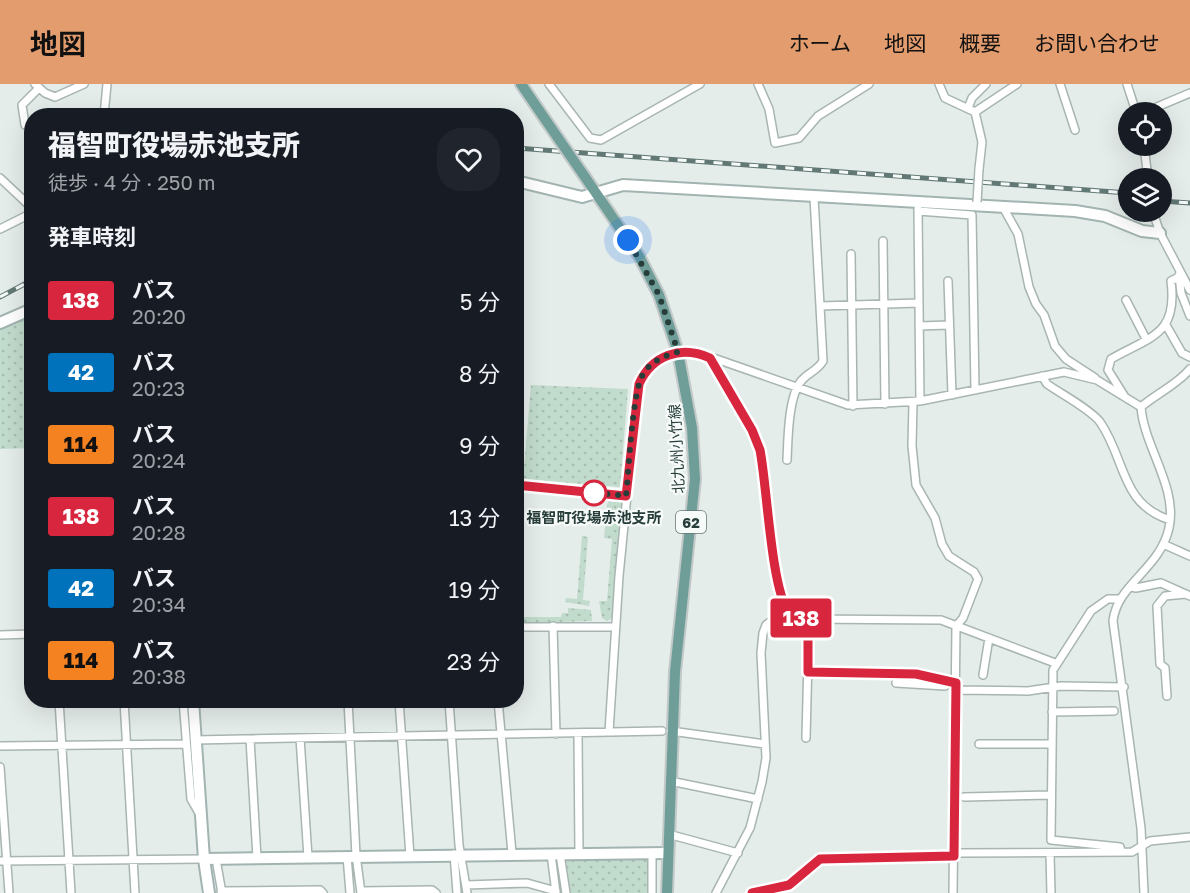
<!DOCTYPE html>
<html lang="ja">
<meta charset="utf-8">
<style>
body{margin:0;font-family:"Golos Text","Noto Sans JP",sans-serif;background:#20242c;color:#f1f3f6;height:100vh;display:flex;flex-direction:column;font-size:22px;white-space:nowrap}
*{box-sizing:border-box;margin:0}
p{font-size:20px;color:#9ea1a6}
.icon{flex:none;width:33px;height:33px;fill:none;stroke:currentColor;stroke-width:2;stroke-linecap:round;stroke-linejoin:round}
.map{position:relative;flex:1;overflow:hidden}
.drawer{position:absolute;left:24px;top:24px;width:500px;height:600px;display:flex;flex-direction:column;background:#171b24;border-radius:24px;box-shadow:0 6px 24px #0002}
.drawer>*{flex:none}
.badge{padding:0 12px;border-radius:4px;font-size:21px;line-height:39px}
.controls{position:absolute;left:1118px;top:18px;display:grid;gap:12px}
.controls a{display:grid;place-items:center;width:54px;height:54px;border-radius:50%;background:#171b24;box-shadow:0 6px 24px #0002;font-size:30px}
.you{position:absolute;width:30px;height:30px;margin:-15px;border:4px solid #fff;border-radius:50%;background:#1a73e8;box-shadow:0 0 0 9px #1a73e833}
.map>.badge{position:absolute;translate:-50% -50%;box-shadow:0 0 0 3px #fff}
h2{padding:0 24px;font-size:22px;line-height:54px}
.round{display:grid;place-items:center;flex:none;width:63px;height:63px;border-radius:24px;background:#20242c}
.overview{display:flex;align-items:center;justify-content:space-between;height:102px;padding:0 24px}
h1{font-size:28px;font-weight:800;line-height:45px}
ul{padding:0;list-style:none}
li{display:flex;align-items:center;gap:18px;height:72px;padding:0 24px}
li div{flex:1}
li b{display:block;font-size:22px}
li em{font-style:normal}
li .badge{min-width:66px;font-weight:700;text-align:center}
header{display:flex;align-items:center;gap:36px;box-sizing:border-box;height:84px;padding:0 30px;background:#e39c6d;color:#111}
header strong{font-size:28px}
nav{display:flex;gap:33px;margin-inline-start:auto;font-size:21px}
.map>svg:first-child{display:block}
</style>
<header>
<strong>地図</strong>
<nav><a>ホーム</a><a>地図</a><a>概要</a><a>お問い合わせ</a></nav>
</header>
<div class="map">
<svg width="1190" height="809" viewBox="0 0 1190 809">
<defs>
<pattern id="grass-dots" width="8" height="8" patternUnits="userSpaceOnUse" patternTransform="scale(1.5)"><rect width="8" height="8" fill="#c1dbcc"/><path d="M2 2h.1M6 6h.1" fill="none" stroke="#a6bdb0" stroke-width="1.8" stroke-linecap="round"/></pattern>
</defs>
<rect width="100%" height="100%" fill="#e5edeb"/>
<path fill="url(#grass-dots)" d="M31 232V364L0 365V246Z
M531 301 628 305 620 403 523 395Z
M611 415H620L622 417 612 534 607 537 602 534 599 517H607L612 455 604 454 607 420Z
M582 452 588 453 583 516 590 517 589 522 565 518 566 514 577 515Z
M568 524 591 526 592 537 522 539 518 536V533H561L562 529H568Z
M647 775 650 780 649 809H570L566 776Z"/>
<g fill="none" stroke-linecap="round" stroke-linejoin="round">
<g stroke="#a8b5b2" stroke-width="10">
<path id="street" d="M35 0 45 9 55 13 84 0
M549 0 590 54 601 56 700 0
M758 0 769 25 775 59 799 54 818 32 869 0
M939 0 945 14 975 28 982 58 979 85
M1060 0 1075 46
M1127 0 1136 28
M968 24 972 14 986 0
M975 28 1017 0
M1145 28 1190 9
M104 32 107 0
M25 41 22 21 39 4
M1144 62 1148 94
M0 94 32 124
M1003 123 1018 150 1029 203 1036 220 1044 231 1055 262 1066 275 1095 294
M918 125 920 317
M918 127 972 131 975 306
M1153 128 1160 149 1190 206
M0 145 32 129
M883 157 885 320
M851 170 853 322
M1179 191 1181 209 1190 232
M948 197 952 311
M1126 216 1146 255
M820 222 919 219
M1166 241 1182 269 1190 273
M919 242 949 241
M710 274 752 346 761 366C767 399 772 505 789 527 793 533 798 533 805 535L941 536 1055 579
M1042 292 1047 300C1061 310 1090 325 1100 338 1126 375 1120 420 1170 436
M1125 313 1108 286 1111 275C1151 252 1178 251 1171 197L1179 193
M913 318 912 362 916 401 935 434 942 460 949 472 974 488 978 495 963 534 956 542 953 809
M1141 323C1144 363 1178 403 1169 444 1160 485 1117 500 1113 537L1141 744 1144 809
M1141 323C1157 309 1177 301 1190 285
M787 376C788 356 788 311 802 296 809 288 817 287 823 277L814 113
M516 401 626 412
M1163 460 1190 472
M1131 503 1136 504 1161 499 1190 512
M1119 515H1108L1091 527 1053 586 1051 756 1120 763 1121 768
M553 542 556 650
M516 543H615
M0 551 32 550
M808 588 916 590 956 599
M983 591 989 554
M896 599 945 602 951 597
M956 606 1028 607 1061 602 1124 603
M1167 612 1165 584 1160 580 1157 522 1165 512 1186 510
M59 616 71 809
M124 616 135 809
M183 616 191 715 199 729
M348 616 356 771 361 809
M399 616 410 772
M449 616 459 761 467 809
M498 616 512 769
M1052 628 1114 627
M671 647 765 660
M609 648 619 492 638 300 651 281 664 272 678 268 702 270 848 321 920 317 1064 288 1097 296 1141 323
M578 650 579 770
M300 654 308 773
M806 654 809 535
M250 655 257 774
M195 656 662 647
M979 660H1051
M0 662 186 660
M0 683 9 809
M670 697 758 715
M964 713 1050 711
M668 750 738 769
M652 769V809
M454 770 457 809
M551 770 556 809
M560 770 566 809
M1050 770 1051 809
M347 772 350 809
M216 775 222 809
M0 777 204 775
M466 801 527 799 556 807
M221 807 320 806 323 809
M361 807 432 806 436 809
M716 809 750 744 762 698 766 674 761 569 763 549 766 541 787 525
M752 809 789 801 820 775 954 772 960 769 1132 768 1150 757 1190 753"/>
</g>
<g stroke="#a2b4b1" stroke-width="14">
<path id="secondary" d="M516 97 582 113 623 101 1075 127 1105 132 1142 147 1160 149
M0 239 32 225
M193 616 204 775 209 809
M204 775 668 769"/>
</g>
<g stroke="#c2c9c8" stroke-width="14">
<path id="primary" d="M521 0 558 54
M585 93 639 172 659 211 678 268 692 344 695 395 675 588 667 809"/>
</g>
<use href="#street" stroke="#fff" stroke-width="7"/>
<use href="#secondary" stroke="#fff" stroke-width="10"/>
<use href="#primary" stroke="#6f9e99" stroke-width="10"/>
<g stroke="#617875" stroke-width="5">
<path id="rail" d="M516 64 1128 109
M1161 117 1190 119
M0 213 32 196"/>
</g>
<use href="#rail" stroke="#f6faf8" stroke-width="3" stroke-dasharray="9" stroke-linecap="butt"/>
<g stroke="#a8b5b2" stroke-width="10" stroke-linecap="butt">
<path id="street-bridge" d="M977 118 979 85"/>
</g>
<g stroke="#c2c9c8" stroke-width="14" stroke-linecap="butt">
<path id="primary-bridge" d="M558 54 585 93"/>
</g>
<use href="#street-bridge" stroke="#fff" stroke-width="7"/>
<use href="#primary-bridge" stroke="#6f9e99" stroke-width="10"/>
</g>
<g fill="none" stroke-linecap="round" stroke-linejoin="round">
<g stroke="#fff" stroke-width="14">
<path id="line" d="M516 401 626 412 639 300C652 271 681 261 710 274L752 346 760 366C767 401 771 502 788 527 793 533 801 534 808 535V588L916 590 956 599 954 772 820 775 789 801 752 809"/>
</g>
<use href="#line" stroke="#d7263d" stroke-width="9"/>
<path stroke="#263d3a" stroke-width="6" stroke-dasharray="0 10.8" d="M594 409 590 408 626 412C629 386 632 309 643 290 651 277 664 272 678 268L659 211 628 156"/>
</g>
<circle fill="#fff" stroke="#d7263d" stroke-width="3" cx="594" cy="409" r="12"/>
<g text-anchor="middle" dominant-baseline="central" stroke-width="4.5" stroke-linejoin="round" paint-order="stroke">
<rect fill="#f6faf8" stroke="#647673" stroke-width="1.5" x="676" y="427" width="30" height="22" rx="4.5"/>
<g font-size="14" font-weight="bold" fill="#263d3a">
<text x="691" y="438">62</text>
</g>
<g font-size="15" fill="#263d3a" stroke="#f6faf8">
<text transform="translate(676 365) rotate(-93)">北九州小竹線</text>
</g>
<g font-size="15" font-weight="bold" fill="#263d3a" stroke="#f6faf8">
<text x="594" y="433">福智町役場赤池支所</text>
</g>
</g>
</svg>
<div class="controls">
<a><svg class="icon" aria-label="locate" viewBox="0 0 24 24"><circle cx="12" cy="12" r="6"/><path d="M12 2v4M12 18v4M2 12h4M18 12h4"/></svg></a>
<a><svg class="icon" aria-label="layers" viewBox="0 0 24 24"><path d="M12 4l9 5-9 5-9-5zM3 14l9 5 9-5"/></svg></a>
</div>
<div class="you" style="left:628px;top:156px"></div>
<b class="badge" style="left:801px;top:534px;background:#d7263d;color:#fff">138</b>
<section class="drawer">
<div class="overview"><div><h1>福智町役場赤池支所</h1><p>徒歩 · 4 分 · 250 m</p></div><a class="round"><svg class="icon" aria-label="heart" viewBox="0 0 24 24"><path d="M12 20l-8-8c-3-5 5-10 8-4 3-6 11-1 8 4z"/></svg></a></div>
<h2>発車時刻</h2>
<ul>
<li><span class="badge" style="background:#d7263d;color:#fff">138</span><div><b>バス</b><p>20:20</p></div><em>5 分</em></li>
<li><span class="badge" style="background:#0072bc;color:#fff">42</span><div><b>バス</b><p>20:23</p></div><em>8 分</em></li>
<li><span class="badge" style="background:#f58220;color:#111">114</span><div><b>バス</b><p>20:24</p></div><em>9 分</em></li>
<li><span class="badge" style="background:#d7263d;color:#fff">138</span><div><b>バス</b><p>20:28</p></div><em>13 分</em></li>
<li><span class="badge" style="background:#0072bc;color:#fff">42</span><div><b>バス</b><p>20:34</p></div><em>19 分</em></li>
<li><span class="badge" style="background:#f58220;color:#111">114</span><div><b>バス</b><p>20:38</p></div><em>23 分</em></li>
</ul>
</section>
</div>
